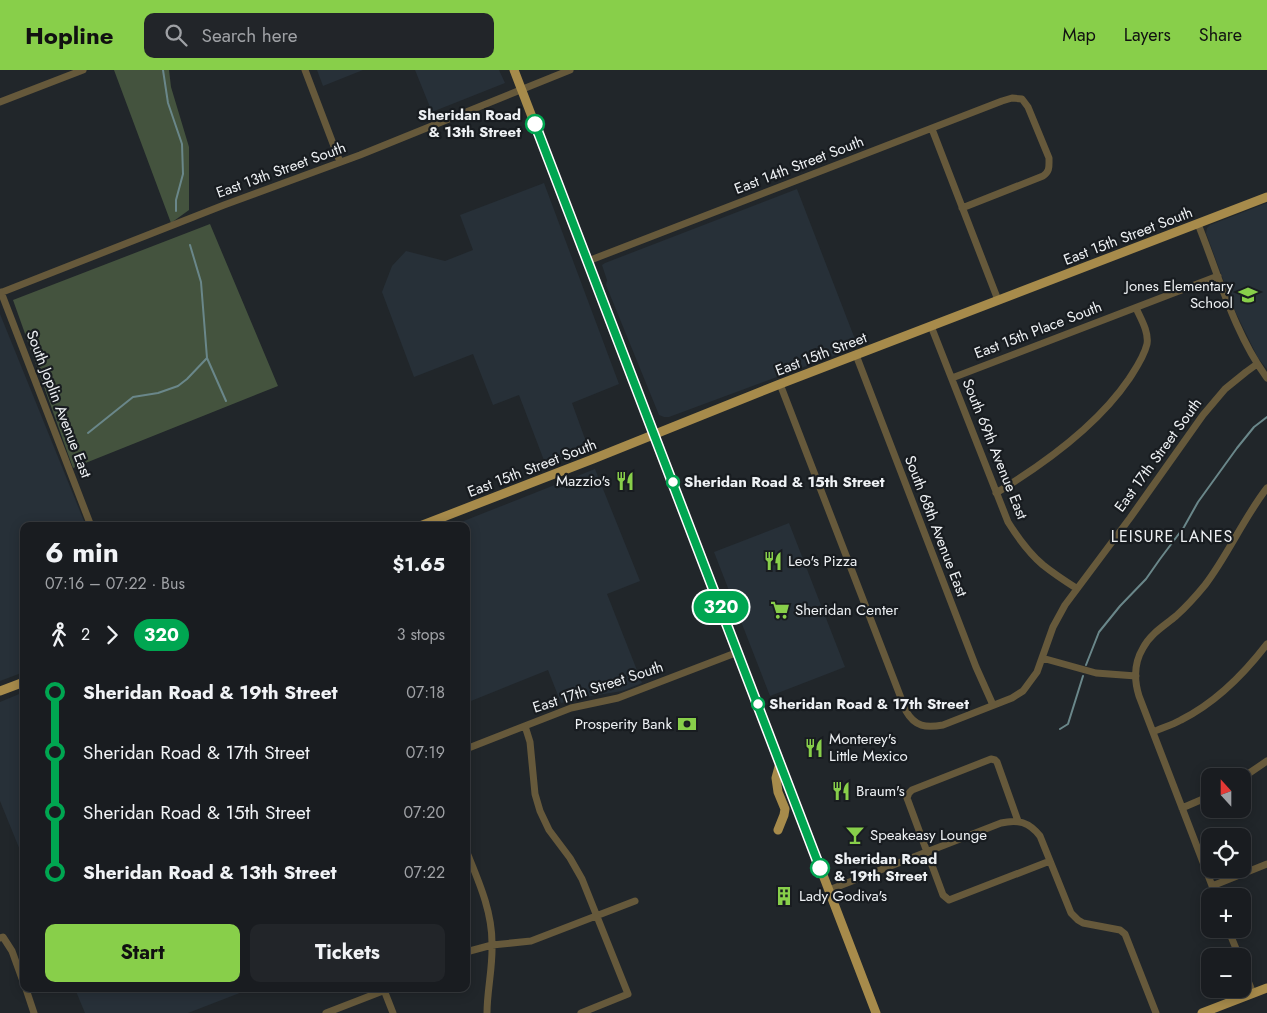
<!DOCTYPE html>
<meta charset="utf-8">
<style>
body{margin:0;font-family:Jost,sans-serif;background:#222529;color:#f1f3f6;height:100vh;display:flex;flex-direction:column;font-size:19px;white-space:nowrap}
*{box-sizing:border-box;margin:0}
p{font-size:16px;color:#9fa1a5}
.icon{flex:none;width:28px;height:28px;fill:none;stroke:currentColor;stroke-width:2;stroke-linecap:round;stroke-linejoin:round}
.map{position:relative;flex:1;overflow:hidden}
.drawer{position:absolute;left:20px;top:452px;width:450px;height:470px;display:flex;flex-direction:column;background:#191c20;border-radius:10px;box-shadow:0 2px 12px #0003,0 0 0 1px #373a3e}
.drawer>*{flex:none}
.badge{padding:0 10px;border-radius:16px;font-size:18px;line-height:32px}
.needle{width:32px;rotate:339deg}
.fabs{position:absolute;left:1201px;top:698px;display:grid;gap:10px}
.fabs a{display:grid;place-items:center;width:50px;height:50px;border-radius:10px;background:#191c20;box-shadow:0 2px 12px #0003,0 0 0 1px #373a3e;font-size:25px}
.map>.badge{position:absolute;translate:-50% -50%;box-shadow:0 0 0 2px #fff}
.legs{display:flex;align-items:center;gap:8px;height:55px;padding:0 25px;font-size:16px}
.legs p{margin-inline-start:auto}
.headline{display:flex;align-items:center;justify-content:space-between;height:85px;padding:0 25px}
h1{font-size:28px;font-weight:700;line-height:38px}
.action{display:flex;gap:10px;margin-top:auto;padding:10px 25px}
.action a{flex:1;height:58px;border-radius:10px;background:#88cf4a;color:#111;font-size:20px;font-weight:700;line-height:58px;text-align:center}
.action a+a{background:#222529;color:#f1f3f6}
ul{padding:0 25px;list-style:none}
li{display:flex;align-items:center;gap:18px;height:60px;font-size:19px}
li i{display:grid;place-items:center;width:8px;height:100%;margin:0 6px;background:currentColor}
li i::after{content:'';width:12px;height:12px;margin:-6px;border:4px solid;border-radius:50%;background:#191c20}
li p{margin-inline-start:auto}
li:first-child i{background:linear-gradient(#0000 50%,currentColor 0)}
li:last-child i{background:linear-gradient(currentColor 50%,#0000 0)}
header{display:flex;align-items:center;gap:30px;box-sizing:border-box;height:70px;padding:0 25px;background:#88cf4a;color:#111}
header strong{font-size:24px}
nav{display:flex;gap:28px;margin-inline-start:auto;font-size:18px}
.search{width:350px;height:45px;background:#222529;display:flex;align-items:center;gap:12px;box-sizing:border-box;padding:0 18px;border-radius:10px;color:#9fa1a5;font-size:19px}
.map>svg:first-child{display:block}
</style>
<header>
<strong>Hopline</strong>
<div class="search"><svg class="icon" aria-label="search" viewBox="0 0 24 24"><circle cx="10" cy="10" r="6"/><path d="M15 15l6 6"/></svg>Search here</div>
<nav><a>Map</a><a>Layers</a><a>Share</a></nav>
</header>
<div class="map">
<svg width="1267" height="943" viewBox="0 0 1267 943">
<rect width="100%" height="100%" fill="#21262a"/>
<path fill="#273038" d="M317 0H363L323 16Z
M415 0H499L505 13 432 42Z
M544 113 619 314 572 333 588 377 545 393 519 325 493 335 473 284 414 307 382 222 392 196 406 181 445 191 473 180 460 145Z
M797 119 858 277 669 347H664L659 345 606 215 607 210 602 195 605 193Z
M1267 133V299L1258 288 1234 239 1206 163 1207 158 1210 155Z
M0 244 86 456H24V602L0 611Z
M595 399 640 511 607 524 642 613 622 621 586 627 561 633 548 600 466 633V456H451Z
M789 453 845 597 770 626 714 482Z
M24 622V790L0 731V632Z
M75 919H250L188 943H85Z"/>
<path fill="#44533e" d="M114 0H169L171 17 189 77V140L171 153Z
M210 154 278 316 73 398 13 230Z"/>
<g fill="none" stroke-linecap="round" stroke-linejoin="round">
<path stroke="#6a878a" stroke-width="2" d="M163 0 168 33 182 74 183 104 176 130V141
M190 175 201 212 207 288 226 331
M88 363 133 327 158 323 178 316 187 309 207 288
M1086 595 1099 562 1120 536 1146 509 1160 489 1184 457 1198 432 1237 378 1254 357 1267 347
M1060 659 1068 654 1083 606"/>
<path stroke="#66593b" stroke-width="7" d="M305 0 340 92
M0 32 83 0
M932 59 998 230
M1198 154C1219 206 1234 263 1267 308
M588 191 1002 31 1012 28 1022 29 1028 37 1049 88C1049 97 1050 101 1043 106L962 138
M1 222 91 456
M0 223 224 135 360 85 570 0
M931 256 1008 452C1018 468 1029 483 1043 495 1053 503 1065 511 1076 518
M856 285 976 597 993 635
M952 308 1218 206
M780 314 906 641C915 657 926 658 943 655L1012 628 1023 621 1037 602 1053 557 1065 535 1130 448 1203 345 1225 319 1246 302 1257 294
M996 423C1044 394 1097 356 1129 309 1136 298 1144 287 1147 274 1149 262 1141 249 1136 238
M1042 588 1096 603 1136 606
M525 656 530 672 535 724 540 741 549 760 570 788 582 809 628 924 581 943
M1153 662C1162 658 1172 655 1181 650 1215 633 1244 604 1267 574
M466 679 571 638 618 628 738 582
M1242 708 1267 691
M1182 738 1210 726
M1018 751 997 692 995 690 991 689 912 720 909 723 907 728 943 825 949 830 1050 791
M466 780C478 810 492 840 492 873 493 897 487 920 487 943
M1212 816 1267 794
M829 820 1001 753C1018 749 1029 752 1040 766L1071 843 1078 850 1083 853 1120 860 1125 864 1156 943
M1216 826 1139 626C1134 610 1134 593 1143 578 1150 564 1164 556 1176 546 1186 537 1196 526 1205 515 1228 485 1243 449 1267 418
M1228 859 1239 886
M0 868 3 867 12 881 24 914
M466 882 492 875 531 871 635 831
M1242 896 1253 923
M26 919 34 943
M384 920 393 943
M326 943 388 919"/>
<path stroke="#a78b4b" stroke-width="9" d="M514 0 876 943
M420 456 593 389 780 314 1267 127
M0 621 24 612
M778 760 784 745 785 739 778 722 776 708 780 693
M1202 943 1267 918"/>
</g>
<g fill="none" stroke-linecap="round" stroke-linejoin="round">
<g stroke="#fff" stroke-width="11">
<path id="line-1" d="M535 54 820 798"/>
</g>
<use href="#line-1" stroke="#00a651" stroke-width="8"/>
</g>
<defs>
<g id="school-bare" transform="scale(1.5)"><path d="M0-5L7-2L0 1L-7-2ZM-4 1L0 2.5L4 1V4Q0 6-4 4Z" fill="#88cf4a" stroke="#181c20" stroke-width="2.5" paint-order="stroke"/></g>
<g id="restaurant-bare" transform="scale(1.5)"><path d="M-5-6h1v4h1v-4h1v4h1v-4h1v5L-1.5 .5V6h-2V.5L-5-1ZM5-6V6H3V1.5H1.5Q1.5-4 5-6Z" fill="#88cf4a" stroke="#181c20" stroke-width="2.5" paint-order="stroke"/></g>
<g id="supermarket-bare" transform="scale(1.5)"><path d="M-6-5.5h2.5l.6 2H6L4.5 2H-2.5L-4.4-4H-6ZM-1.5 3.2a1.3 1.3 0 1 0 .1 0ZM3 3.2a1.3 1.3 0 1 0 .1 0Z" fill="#88cf4a" stroke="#181c20" stroke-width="2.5" paint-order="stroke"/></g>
<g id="bank-bare" transform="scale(1.5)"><path d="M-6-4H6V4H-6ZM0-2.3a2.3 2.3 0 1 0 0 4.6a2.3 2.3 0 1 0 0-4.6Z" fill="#88cf4a" stroke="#181c20" stroke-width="2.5" paint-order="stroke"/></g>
<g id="bar-bare" transform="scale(1.5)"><path d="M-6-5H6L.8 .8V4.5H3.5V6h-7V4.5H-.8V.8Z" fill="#88cf4a" stroke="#181c20" stroke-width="2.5" paint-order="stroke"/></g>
<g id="building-bare" transform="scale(1.5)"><path d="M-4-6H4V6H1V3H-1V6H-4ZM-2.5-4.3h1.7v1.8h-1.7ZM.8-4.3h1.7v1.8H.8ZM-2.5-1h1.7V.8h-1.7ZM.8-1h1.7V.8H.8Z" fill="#88cf4a" stroke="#181c20" stroke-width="2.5" paint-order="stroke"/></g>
</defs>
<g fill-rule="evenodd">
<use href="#school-bare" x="1248" y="225"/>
<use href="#restaurant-bare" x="625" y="411"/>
<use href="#restaurant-bare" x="773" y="491"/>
<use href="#supermarket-bare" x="780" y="540"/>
<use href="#bank-bare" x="687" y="654"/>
<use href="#restaurant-bare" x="814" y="678"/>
<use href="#restaurant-bare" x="841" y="721"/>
<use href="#bar-bare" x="855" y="765"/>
<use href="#building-bare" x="784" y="826"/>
</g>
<g fill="#fff" stroke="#00a651" stroke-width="2.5">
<circle cx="535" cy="54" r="9"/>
<circle cx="673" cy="412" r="6"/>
<circle cx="758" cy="634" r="6"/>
<circle cx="820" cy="798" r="9"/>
</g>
<g text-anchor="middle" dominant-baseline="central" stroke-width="4.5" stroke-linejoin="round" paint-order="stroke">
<g font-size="15" font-weight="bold" fill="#eef1f4" stroke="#181c20" text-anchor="start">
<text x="521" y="45" text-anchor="end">Sheridan Road<tspan x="521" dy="17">&amp; 13th Street</tspan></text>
<text x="684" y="412">Sheridan Road &amp; 15th Street</text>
<text x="769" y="634">Sheridan Road &amp; 17th Street</text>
<text x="834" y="789">Sheridan Road<tspan x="834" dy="17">&amp; 19th Street</tspan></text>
</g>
<g font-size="15" fill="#eef1f4" stroke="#181c20">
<text transform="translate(799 95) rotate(-21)">East 14th Street South</text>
<text transform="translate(281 100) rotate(-20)">East 13th Street South</text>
<text transform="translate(1128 166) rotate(-21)">East 15th Street South</text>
<text transform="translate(1038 260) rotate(-21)">East 15th Place South</text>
<text transform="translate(821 284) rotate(-21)">East 15th Street</text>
<text transform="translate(59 334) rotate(69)">South Joplin Avenue East</text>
<text transform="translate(995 379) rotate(68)">South 69th Avenue East</text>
<text transform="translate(1158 385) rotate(-54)">East 17th Street South</text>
<text transform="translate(532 398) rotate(-21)">East 15th Street South</text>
<text transform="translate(936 456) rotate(69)">South 68th Avenue East</text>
<text transform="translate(598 617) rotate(-18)">East 17th Street South</text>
</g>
<g font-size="15" fill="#eef1f4" stroke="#181c20" text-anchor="start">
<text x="1233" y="216" text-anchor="end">Jones Elementary<tspan x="1233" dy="17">School</tspan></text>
<text x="610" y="411" text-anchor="end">Mazzio's</text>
<text x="788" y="491">Leo's Pizza</text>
<text x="795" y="540">Sheridan Center</text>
<text x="672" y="654" text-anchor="end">Prosperity Bank</text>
<text x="829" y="669">Monterey's<tspan x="829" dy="17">Little Mexico</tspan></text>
<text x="856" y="721">Braum's</text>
<text x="870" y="765">Speakeasy Lounge</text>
<text x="799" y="826">Lady Godiva's</text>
</g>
<g font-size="16" letter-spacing="1" fill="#eef1f4" stroke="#181c20">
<text x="1172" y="466">LEISURE LANES</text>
</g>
</g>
</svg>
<div class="fabs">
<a><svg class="needle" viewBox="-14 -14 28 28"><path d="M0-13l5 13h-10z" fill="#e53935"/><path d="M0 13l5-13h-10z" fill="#9fa1a5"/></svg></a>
<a><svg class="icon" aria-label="locate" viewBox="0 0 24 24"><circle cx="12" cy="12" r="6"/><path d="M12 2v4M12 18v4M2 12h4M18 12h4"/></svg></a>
<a>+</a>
<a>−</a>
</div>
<b class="badge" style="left:721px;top:537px;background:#00a651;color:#fff">320</b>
<section class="drawer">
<div class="headline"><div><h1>6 min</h1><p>07:16 – 07:22 · Bus</p></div><b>$1.65</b></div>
<div class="legs"><svg class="icon" aria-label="walk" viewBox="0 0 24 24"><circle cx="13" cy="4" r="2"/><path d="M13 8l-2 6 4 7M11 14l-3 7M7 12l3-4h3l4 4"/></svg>2<svg class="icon" aria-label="forward" viewBox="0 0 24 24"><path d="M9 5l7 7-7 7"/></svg><b class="badge" style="background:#00a651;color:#fff">320</b><p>3 stops</p></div>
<ul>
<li><i style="color:#00a651"></i><b>Sheridan Road &amp; 19th Street</b><p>07:18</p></li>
<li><i style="color:#00a651"></i><span>Sheridan Road &amp; 17th Street</span><p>07:19</p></li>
<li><i style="color:#00a651"></i><span>Sheridan Road &amp; 15th Street</span><p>07:20</p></li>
<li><i style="color:#00a651"></i><b>Sheridan Road &amp; 13th Street</b><p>07:22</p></li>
</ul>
<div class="action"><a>Start</a><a>Tickets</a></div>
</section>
</div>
